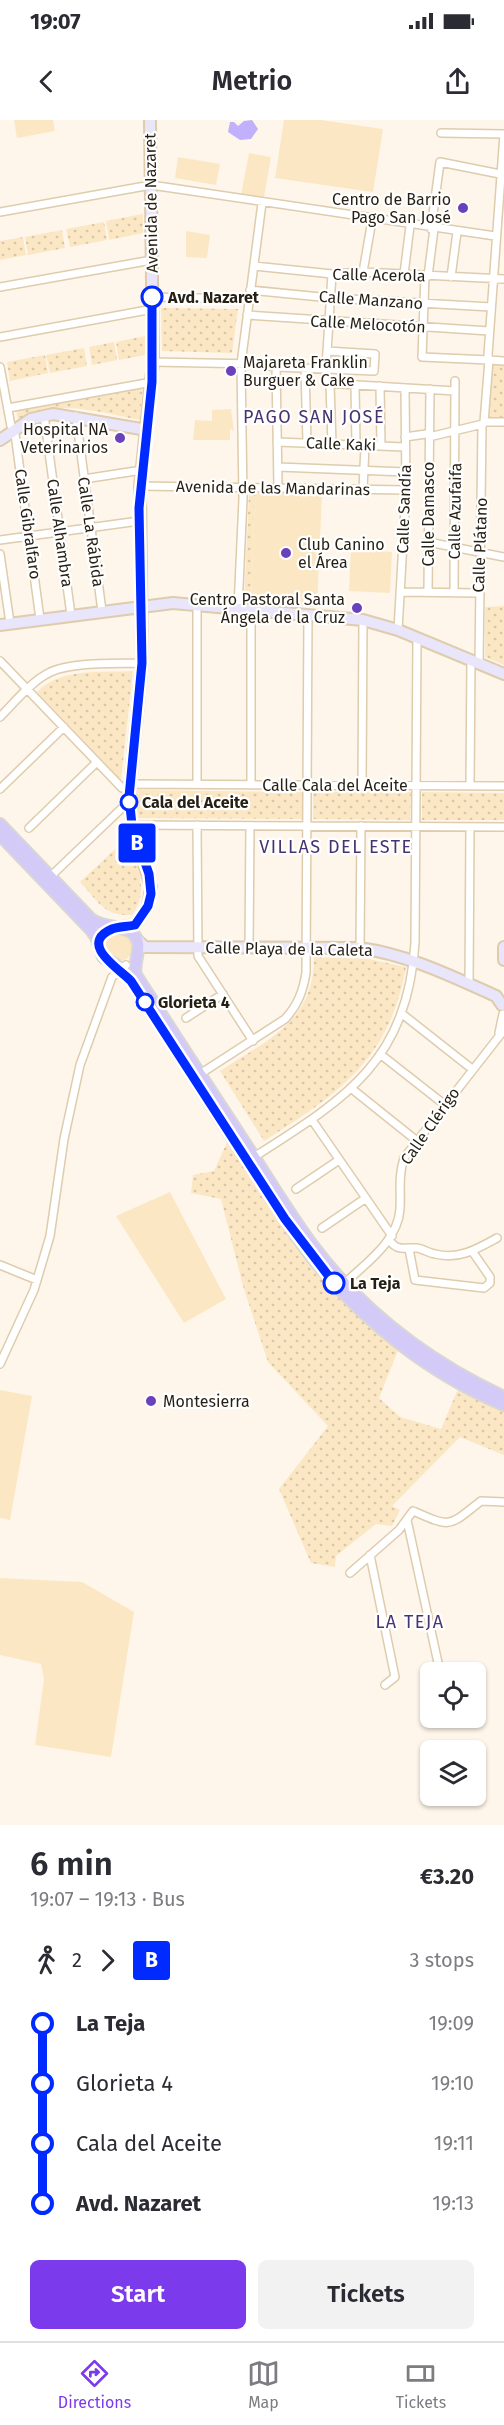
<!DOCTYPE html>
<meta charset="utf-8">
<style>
body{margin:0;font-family:"Fira Sans",sans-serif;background:#f2f2f3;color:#2b2b33;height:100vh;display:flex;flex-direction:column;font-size:22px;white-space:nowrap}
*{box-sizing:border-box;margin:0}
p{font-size:20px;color:#7c7c81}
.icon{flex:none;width:33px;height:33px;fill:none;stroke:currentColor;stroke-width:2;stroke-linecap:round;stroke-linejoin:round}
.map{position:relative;height:1705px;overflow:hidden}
.panel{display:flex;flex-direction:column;background:#fff;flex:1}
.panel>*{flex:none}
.badge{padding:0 12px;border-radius:4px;font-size:21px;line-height:39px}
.buttons{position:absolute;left:420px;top:1542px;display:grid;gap:12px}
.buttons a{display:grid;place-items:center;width:66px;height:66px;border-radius:9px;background:#fff;box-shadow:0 2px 4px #0004;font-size:30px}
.map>.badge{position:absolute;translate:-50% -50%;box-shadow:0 0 0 3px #fff}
.legs{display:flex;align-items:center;gap:9px;height:66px;padding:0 30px;font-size:20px}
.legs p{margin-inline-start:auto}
.overview{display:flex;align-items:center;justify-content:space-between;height:102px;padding:0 30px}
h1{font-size:33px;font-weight:600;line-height:45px}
.button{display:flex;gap:12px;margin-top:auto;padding:12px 30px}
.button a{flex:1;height:69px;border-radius:9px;background:#7c3aed;color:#fff;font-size:24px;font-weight:600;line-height:69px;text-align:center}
.button a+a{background:#f2f2f3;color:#2b2b33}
ul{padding:0 30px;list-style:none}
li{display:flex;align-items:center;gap:21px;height:60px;font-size:22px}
li i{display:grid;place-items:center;width:9px;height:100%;margin:0 8px;background:currentColor}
li i::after{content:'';width:15px;height:15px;margin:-8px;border:4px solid;border-radius:50%;background:#fff}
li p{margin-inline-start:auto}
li:first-child i{background:linear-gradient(#0000 50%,currentColor 0)}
li:last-child i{background:linear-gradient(currentColor 50%,#0000 0)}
.status{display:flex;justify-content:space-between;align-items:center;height:42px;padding:0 30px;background:#fff;direction:ltr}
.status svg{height:16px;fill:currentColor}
header{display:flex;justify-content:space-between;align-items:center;height:78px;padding:0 30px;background:#fff;font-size:27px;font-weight:600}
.tab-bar{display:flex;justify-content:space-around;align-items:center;height:84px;border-top:2px solid #e1e1e2;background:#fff;font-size:16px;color:#7c7c81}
.tab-bar a{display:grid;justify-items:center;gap:3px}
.tab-bar .current{color:#7c3aed}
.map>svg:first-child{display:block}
</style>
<div class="status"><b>19:07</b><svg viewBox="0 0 49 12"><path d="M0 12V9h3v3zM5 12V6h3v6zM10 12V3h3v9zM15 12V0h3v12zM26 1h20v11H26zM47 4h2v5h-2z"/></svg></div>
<header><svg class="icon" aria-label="back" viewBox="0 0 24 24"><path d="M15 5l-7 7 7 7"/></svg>Metrio<svg class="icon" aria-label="share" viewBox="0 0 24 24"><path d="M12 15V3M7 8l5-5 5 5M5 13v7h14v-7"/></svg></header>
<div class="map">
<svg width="504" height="1705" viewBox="0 0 504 1705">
<defs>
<pattern id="grass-dots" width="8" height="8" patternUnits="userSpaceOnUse" patternTransform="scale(1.5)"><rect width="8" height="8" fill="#fce7c4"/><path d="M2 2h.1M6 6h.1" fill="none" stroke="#d8c6a8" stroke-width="1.8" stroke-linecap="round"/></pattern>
</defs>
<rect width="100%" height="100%" fill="#fef6ea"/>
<path fill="url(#grass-dots)" d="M143 94V113L109 120 106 101Z
M104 102 107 120 70 127 66 109Z
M62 110 65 128 28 135 25 117Z
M23 117 26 135 0 140V121Z
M161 188 238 189 232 233 162 231Z
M145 216V235L119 240 116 222Z
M114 222 117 240 92 245 89 227Z
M84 228 87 246 50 253 46 235Z
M45 235 48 253 10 261 7 242Z
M495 244H504V299L491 298 488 295 491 247Z
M143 266 140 300C101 293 54 277 18 300L16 290Z
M249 373H255L251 482 244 481Z
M504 486V545L485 537V487Z
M133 551 121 660 37 572C61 547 101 553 133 551Z
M135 670 302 672V699L137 698Z
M313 672H411L410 700 313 699Z
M422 672 504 673V700H422Z
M127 718C136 745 151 769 132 795 103 796 99 782 80 762Z
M314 837 369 839 406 847C389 941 339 973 264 1021L220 951C267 920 314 902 314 837Z
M228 1020C279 1102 322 1167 398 1230L379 1278 400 1297 441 1309 458 1269 504 1291V1335L460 1317 392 1386 400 1390 392 1406 376 1404 336 1436 335 1447 311 1443 279 1369 328 1306 268 1242 243 1166 221 1079 191 1073 193 1055 214 1051Z"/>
<path fill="#fce7c4" d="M14 0H53L55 11 17 18Z
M284 0H321L383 9 373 72 275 58Z
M249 33 271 37 264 77 241 75Z
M178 37 220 44 216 65 175 58Z
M186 111 210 115 207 138 186 137Z
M231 289 234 312 230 308V320H193L195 300 212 301V290Z
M255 373H322L317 487 251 482Z
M351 429 392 432 390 473 349 471Z
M105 827a14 14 0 1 1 28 0a14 14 0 1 1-28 0Z
M170 1072 226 1179 184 1203 116 1096Z
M0 1270 32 1276 10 1400 0 1398Z
M0 1458 82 1462 134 1492 111 1637 35 1625 44 1559 41 1544 0 1535Z"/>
<path fill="#c1b1fd" d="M252 0 258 9 251 19 240 20 228 12 230 2H234L238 6 244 1Z"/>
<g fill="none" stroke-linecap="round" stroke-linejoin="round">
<g stroke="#deccad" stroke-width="10">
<path id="street" d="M441 13 504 14
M504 14 488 235 489 240 504 241
M0 92 151 65 495 116
M431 109 440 42 500 54
M254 146 332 154 363 152 504 159
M363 152 372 100
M332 154 325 263 455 271
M404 154 410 106
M425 156 422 237 489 240 484 302
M428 156 434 109
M451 157 457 112
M0 167 152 140
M250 170 331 178 491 187
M152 177 249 179
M247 195 489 211
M0 217 153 189
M153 242 256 244 276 247 374 251 375 234 327 231
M0 247 11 306 15 314 40 499
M276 247 278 367
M305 249 307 323
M330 264 332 324
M355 265 356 325
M380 266 381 326
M8 288 152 262
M44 295 71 495
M76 296 102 491
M484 302H504
M405 317 426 314 433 316 483 304
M277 322 405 327
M278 347 406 352
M84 359 142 350
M140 366 406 370
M363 369 365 326
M0 420 139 401
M428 422 504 437
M0 434 10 503
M400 472 478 473
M428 472 430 269
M454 473 455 261
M238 488 243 379 241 244 262 83
M398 510 406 370 405 268
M0 541 122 668H129
M479 543 482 306
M0 597C14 583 28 565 45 555 66 541 116 544 142 543
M129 664 504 666
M197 664V485
M251 665V490
M362 665 363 500
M470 666 471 540
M0 669 64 607
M132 705 504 707
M197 705 198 836 253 921
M29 708 97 642
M51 756 122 688 130 687
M249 827 250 706
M360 828 361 706
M469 864 470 707
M401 893 472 949
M186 898 223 874
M499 913 503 894
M380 934 445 985
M200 954 285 899C298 885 303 871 306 853L308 495
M352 969 417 1021
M312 1000 392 1116
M254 1037C345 979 407 942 415 823L417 518
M296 1069 339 1040
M322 1108 366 1078
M389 1120C398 1132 404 1127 417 1128 423 1129 429 1133 435 1134 459 1140 477 1129 497 1118
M409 1129 415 1160 484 1168 490 1163V1157L472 1131
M0 1145 37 1160
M345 1163C366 1143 398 1121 400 1089 401 1071 398 1057 404 1038L504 910
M0 1244 34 1170 50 1116 64 1019 80 945 112 857 126 845
M407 1400 440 1552
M370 1435 395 1557 385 1565
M350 1453 399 1410 413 1391C452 1408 448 1407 481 1381L504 1382"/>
</g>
<g stroke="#deccad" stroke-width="14">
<path id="secondary" d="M0 320 31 299 53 294 147 310
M0 505 173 483 363 500 398 510 504 554
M122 807 135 805 148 786 151 767 132 705 129 677 142 543 140 366 153 242 150 0
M137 820 145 827 360 828C409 835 451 856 496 876L502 885
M504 827V840"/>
</g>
<g stroke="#d8d7d5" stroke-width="14">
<path id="primary" d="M0 704 91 799C106 811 134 802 138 823 140 834 133 843 136 855 171 910 207 965 243 1020 266 1055 288 1092 313 1126 363 1192 429 1242 504 1277
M0 715 91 810 96 817 103 837 116 845 131 861C168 917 204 974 240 1030 263 1064 284 1100 308 1132 359 1198 428 1253 504 1285"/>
</g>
<use href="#street" stroke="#fff" stroke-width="7"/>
<use href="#secondary" stroke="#e9e5fb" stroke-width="10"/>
<use href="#primary" stroke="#d4caf7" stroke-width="10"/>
</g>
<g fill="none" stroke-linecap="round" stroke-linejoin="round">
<g stroke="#fff" stroke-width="14">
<path id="line-1" d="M152 177V262L139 388 142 543 129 677 132 705 149 754 151 774 148 786 135 805C127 807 119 806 112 809 77 824 121 850 131 861L285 1099 334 1163"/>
</g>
<use href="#line-1" stroke="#002aff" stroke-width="9"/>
</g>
<g fill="#6941ba" stroke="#fff" stroke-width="2">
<circle cx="463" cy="88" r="6"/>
<circle cx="231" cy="251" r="6"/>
<circle cx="120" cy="318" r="6"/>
<circle cx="286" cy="433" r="6"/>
<circle cx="357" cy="488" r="6"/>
<circle cx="151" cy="1281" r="6"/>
</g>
<g fill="#fff" stroke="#002aff" stroke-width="3">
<circle cx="152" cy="177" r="10"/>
<circle cx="129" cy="682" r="8"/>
<circle cx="145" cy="882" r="8"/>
<circle cx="334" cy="1163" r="10"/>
</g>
<g text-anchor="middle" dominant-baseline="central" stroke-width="4.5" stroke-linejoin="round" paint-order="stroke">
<g font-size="16" fill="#261f13" stroke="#fff" text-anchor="end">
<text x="451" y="79">Centro de Barrio<tspan x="451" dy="18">Pago San José</tspan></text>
<text x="243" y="242" text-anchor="start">Majareta Franklin<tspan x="243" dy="18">Burguer &amp; Cake</tspan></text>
<text x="108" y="309">Hospital NA<tspan x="108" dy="18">Veterinarios</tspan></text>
<text x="298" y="424" text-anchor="start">Club Canino<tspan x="298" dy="18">el Área</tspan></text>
<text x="345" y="479">Centro Pastoral Santa<tspan x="345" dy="18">Ángela de la Cruz</tspan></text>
<text x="163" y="1281" text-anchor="start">Montesierra</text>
</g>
<g font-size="16" fill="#261f13" stroke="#fff">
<text transform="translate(151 83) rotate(-91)">Avenida de Nazaret</text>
<text transform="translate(379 155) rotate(1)">Calle Acerola</text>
<text transform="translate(371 180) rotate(4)">Calle Manzano</text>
<text transform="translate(368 204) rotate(3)">Calle Melocotón</text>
<text transform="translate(341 324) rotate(2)">Calle Kaki</text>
<text transform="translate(273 368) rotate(1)">Avenida de las Mandarinas</text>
<text transform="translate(404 389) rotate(-88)">Calle Sandía</text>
<text transform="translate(455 391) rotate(-89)">Calle Azufaifa</text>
<text transform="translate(428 394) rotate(-90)">Calle Damasco</text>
<text transform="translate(28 404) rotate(82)">Calle Gibralfaro</text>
<text transform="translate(91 412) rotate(82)">Calle La Rábida</text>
<text transform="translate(60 413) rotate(82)">Calle Alhambra</text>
<text transform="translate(480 425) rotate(-88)">Calle Plátano</text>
<text x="335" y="665">Calle Cala del Aceite</text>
<text transform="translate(289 829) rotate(1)">Calle Playa de la Caleta</text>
<text transform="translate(430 1006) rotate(-55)">Calle Clérigo</text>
</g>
<g font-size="16" font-weight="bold" fill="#261f13" stroke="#fff" text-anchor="start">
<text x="168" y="177">Avd. Nazaret</text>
<text x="142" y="682">Cala del Aceite</text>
<text x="158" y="882">Glorieta 4</text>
<text x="350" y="1163">La Teja</text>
</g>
<g font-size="18" letter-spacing="1.5" fill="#453470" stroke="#fff">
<text x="314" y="297">PAGO SAN JOSÉ</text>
<text x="336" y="727">VILLAS DEL ESTE</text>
<text x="410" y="1502">LA TEJA</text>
</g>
</g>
</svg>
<div class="buttons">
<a><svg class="icon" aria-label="locate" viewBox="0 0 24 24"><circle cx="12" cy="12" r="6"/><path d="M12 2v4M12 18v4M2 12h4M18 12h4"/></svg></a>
<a><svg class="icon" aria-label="layers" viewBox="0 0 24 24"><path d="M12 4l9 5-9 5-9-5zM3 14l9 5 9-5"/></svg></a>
</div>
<b class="badge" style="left:137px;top:723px;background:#002aff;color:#fff">B</b>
</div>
<section class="panel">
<div class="overview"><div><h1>6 min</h1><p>19:07 – 19:13 · Bus</p></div><b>€3.20</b></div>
<div class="legs"><svg class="icon" aria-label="walk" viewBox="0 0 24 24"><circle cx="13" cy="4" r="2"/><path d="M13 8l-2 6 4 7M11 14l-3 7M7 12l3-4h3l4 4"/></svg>2<svg class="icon" aria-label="forward" viewBox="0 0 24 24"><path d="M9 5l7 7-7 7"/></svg><b class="badge" style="background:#002aff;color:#fff">B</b><p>3 stops</p></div>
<ul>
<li><i style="color:#002aff"></i><b>La Teja</b><p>19:09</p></li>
<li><i style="color:#002aff"></i><span>Glorieta 4</span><p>19:10</p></li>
<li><i style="color:#002aff"></i><span>Cala del Aceite</span><p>19:11</p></li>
<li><i style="color:#002aff"></i><b>Avd. Nazaret</b><p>19:13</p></li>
</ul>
<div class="button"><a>Start</a><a>Tickets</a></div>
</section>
<nav class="tab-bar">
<a class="current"><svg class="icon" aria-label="directions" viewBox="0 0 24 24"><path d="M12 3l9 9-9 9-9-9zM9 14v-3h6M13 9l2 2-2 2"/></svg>Directions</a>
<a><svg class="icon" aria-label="map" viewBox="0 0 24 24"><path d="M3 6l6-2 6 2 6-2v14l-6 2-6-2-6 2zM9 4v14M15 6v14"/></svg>Map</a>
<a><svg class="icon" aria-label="tickets" viewBox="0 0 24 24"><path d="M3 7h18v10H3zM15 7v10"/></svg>Tickets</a>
</nav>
